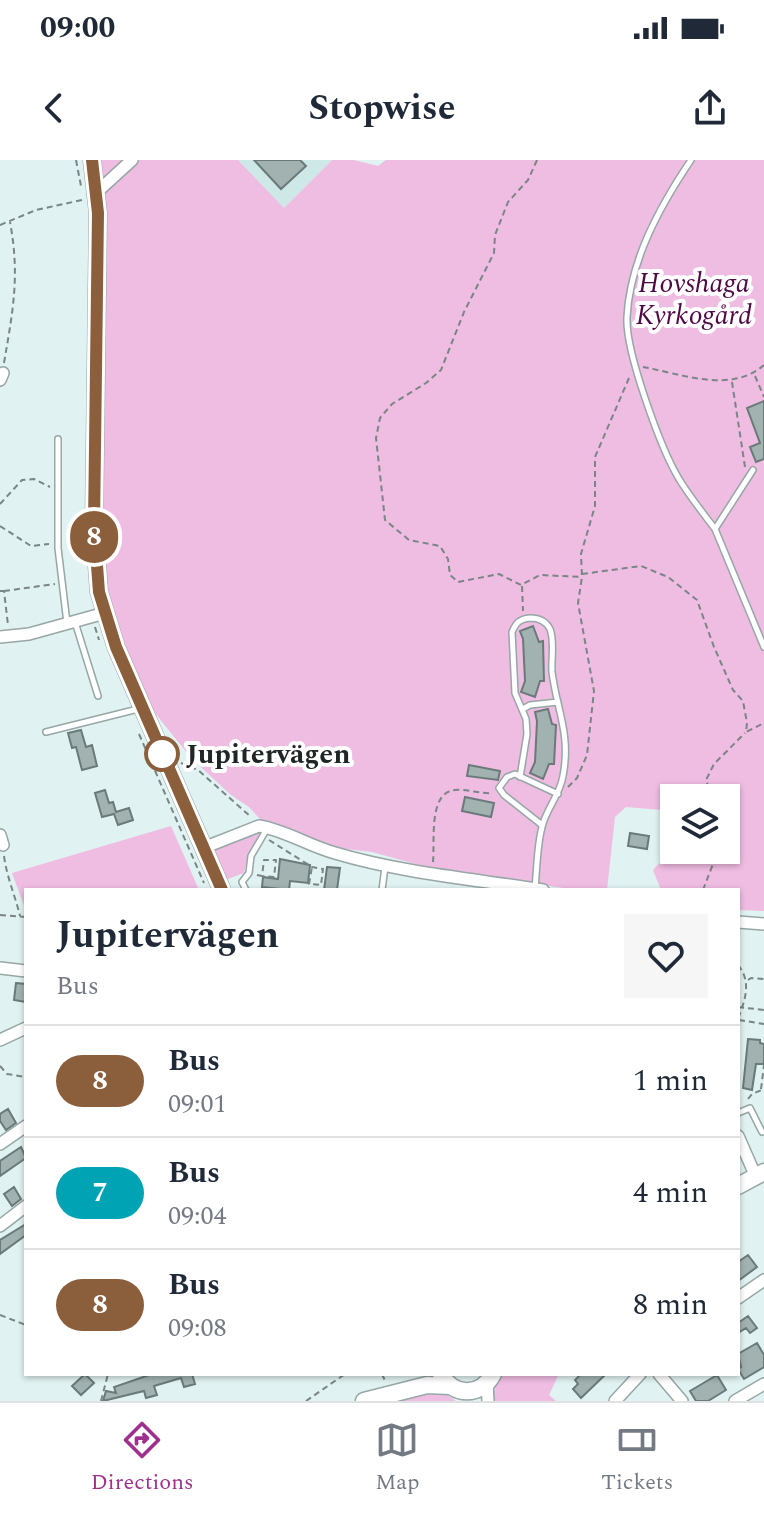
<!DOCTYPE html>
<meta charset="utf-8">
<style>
body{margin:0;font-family:Spectral,serif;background:#f6f6f7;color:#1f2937;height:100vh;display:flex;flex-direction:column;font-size:30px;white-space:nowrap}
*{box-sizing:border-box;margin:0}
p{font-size:26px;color:#747a83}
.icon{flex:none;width:44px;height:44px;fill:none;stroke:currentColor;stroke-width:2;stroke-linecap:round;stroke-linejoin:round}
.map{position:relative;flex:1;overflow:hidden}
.drawer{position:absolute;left:24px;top:728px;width:716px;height:488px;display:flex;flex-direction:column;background:#fff;border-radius:0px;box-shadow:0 2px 6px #0004}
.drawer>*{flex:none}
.badge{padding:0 16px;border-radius:26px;font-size:28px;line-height:52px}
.fabs{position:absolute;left:660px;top:624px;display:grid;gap:16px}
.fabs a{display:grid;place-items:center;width:80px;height:80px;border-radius:0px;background:#fff;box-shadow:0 2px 6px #0004;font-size:40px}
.map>.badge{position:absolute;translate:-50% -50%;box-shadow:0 0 0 4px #fff}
.round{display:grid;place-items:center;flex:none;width:84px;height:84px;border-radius:0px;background:#f6f6f7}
.overview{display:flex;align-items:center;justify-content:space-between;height:136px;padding:0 32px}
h1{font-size:38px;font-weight:700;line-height:60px}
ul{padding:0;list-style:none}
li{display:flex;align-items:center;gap:24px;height:112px;padding:0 32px;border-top:2px solid #e0e1e3}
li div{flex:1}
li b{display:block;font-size:30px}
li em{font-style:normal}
li .badge{min-width:88px;font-weight:700;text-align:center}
.status{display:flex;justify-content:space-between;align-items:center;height:56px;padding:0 40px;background:#fff;direction:ltr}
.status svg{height:22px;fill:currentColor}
header{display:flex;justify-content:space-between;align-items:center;height:104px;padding:0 32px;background:#fff;font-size:36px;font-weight:700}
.dock{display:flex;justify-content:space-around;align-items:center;height:112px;border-top:2px solid #e0e1e3;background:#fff;font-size:22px;color:#747a83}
.dock a{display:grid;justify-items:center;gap:4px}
.dock .current{color:#a0308d}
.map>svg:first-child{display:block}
</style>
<div class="status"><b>09:00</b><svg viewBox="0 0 49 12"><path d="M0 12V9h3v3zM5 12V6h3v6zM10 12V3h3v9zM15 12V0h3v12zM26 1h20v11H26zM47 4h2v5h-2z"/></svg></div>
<header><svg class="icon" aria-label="back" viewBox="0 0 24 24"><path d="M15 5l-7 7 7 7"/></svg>Stopwise<svg class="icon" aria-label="share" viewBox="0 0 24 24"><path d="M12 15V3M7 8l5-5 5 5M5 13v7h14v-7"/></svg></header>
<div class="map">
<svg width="764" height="1241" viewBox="0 0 764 1241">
<rect width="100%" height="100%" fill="#e0f2f1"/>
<path fill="#cde8e7" d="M238 0H332L284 48Z"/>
<path fill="#efbce2" d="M98 0H238L284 48 332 0H354L378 6 386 0H764V751L738 750V730H661L653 710 664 698 678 696 681 690H726V638H674V667L662 650 626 647 615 657 607 730H576L426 707 372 692 331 687 261 660 249 647 231 635 192 599 150 547 124 491 114 460 102 399Z
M171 666 199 730H26V751L12 713Z
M257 672 260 673 248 695 244 713 225 720 214 695 216 690Z
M504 1214H559L549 1235 556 1241H493L495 1225Z
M422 1232 446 1234 456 1241H391Z"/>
<path fill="#a1b2b1" stroke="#6a7a79" stroke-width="2" d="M254 0H300L306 6 281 29Z
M764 241V299L756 302 750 287 760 283 747 248Z
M533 466 539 482 543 481 544 521H540L535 537 521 532 525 521 523 479 520 471Z
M548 549 552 564 556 565 554 604H549L543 619 530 613 535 602 537 561 535 552Z
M81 570 86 587 92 585 97 606 82 610 76 587 72 588 68 573Z
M469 605 500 611 498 620 467 616Z
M105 630 109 643 113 642 116 652 129 648 133 660 118 665 114 654 102 657 95 633Z
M465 637 494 643 491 657 462 651Z
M630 673 649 676 647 689 628 686Z
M280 699 310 705 308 723 290 721 289 730 262 727 263 717 278 719Z
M327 707 340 708 337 730H324Z
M16 823 26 824V842L14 840Z
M748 879 760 880V883L764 884V904H756L752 930 743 928Z
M8 949 16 963 6 970 0 961V954Z
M21 987 26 998 0 1016V1001Z
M14 1027 21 1039 12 1046 4 1034Z
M26 1064V1075L0 1094V1080Z
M748 1095 757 1107 738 1121V1102Z
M748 1156 757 1168 750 1173 746 1168 738 1173V1163Z
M757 1183 764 1195V1207L744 1219 738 1209 741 1207 738 1194Z
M85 1214 94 1223 81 1235 72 1226Z
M152 1214H192L195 1224 184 1227 181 1218 154 1226 157 1235 146 1238 144 1231 103 1241 106 1231 116 1233 114 1227Z
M581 1214H606L581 1238 573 1229 578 1224 575 1220Z
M717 1215 726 1230 708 1241H696L690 1231Z"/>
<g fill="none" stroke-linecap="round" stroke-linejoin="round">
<g stroke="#96a7a6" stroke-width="8">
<path id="lane" d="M691 0C660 46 630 100 627 157 625 191 661 289 679 319 690 337 703 353 715 369
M58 279V388L67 463
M753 310 715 369 764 487
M75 462 98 536
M523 549 530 545 558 542
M46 572 138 549
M520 617 527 574 526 559 515 533 512 472C516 463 519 459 530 458 538 458 546 461 550 469 555 482 551 499 552 512 557 551 571 574 563 616 560 635 546 649 542 667 537 686 537 708 535 728
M542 665 504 635 499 628 507 617 515 614 558 634
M246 730 242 722 249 713 251 696 268 667
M382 730 385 707
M738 953 750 948 762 972"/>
</g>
<g stroke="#96a7a6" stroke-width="14">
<path id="street" d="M97 32 132 0
M0 220 3 213
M0 477 29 474 105 453
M0 675 3 685
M203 688 259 666C285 670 309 686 335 693 402 713 474 719 543 730
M738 762 764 764
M0 808 26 811
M0 880 26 868
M738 976 756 1017
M0 984 26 966
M0 1066 26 1046
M738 1138 764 1120
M659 1214 682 1241
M487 1223 488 1241
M615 1241 640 1214
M735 1241 764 1224"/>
</g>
<g stroke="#96a7a6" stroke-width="19">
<path id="secondary" d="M92 0 98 53 94 365 99 432 116 487 222 730
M738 1026 764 1012
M441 1214C453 1237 481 1237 493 1214
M364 1241 427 1225 450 1226"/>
</g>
<path stroke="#7a8585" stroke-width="2" stroke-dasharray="6 4" stroke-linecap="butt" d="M76 0 81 26
M537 0 528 20 508 42 495 75 494 93 464 152 441 210 426 223 392 244 380 258 376 278 385 360 409 380 440 386 448 399 450 415 458 422 499 414 521 425 540 415 582 417
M0 65 36 50 82 40
M4 203C13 150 20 116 10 62
M643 207C682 214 731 234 764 205
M755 216 764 237
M732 222 745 307
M0 344 22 320 34 319 50 327
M0 366 31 386 49 384
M582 414 641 406 668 417 697 440 714 487 733 530 743 541 747 563 746 572 764 563
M522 426 523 451
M0 431H4L8 465
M4 431 55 424
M95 467 99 480
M139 574 204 723
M181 603 198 610 251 657
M568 627 577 618 587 595 594 531 578 443 582 417 581 394 595 346V297L629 218
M712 638 706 620 714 604 745 573
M269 680 312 707 323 709 321 725 309 724 312 707
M4 696C7 718 15 735 20 756
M433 702C435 681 428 632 455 630 468 629 480 634 493 633
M257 715 262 716 264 700H276L274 717 262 716
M703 730 713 704 727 695 726 673
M0 755 26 757
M738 805C752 822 745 840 738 859
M748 820 751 818 764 819
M738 847 764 850
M739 860 764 864
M0 906 7 914 26 917
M761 929 764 905
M748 939 752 934 764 929
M0 1155 26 1165
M382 1214 386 1223
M101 1241 108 1214
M306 1241 345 1214"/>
<use href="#lane" stroke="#fff" stroke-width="5"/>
<use href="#street" stroke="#fff" stroke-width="11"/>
<use href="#secondary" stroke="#fff" stroke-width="16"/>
</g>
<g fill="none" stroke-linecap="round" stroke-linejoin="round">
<g stroke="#fff" stroke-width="18">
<path id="line" d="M92 0 98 53 94 365 99 432 116 487 222 730"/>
</g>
<use href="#line" stroke="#8b5e3c" stroke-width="12"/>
</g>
<circle fill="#fff" stroke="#8b5e3c" stroke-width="4" cx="162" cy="594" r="16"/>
<g text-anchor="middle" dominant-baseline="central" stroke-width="8" stroke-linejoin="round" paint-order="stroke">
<g font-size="28" font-style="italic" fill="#4f0a45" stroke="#fff">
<text x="694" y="123">Hovshaga<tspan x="694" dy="32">Kyrkogård</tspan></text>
</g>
<g font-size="28" font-weight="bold" fill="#202626" stroke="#fff" text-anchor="start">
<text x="186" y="594">Jupitervägen</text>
</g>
</g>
</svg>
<div class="fabs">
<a><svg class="icon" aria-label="layers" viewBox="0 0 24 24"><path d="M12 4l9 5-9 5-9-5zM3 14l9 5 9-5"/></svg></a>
</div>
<b class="badge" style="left:94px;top:377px;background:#8b5e3c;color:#fff">8</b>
<section class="drawer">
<div class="overview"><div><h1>Jupitervägen</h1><p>Bus</p></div><a class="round"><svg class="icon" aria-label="heart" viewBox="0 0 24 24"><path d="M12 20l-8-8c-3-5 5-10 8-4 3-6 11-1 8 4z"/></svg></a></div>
<ul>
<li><span class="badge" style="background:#8b5e3c;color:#fff">8</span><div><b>Bus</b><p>09:01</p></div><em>1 min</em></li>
<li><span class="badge" style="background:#00a3b4;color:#fff">7</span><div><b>Bus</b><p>09:04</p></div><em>4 min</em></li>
<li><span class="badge" style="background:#8b5e3c;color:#fff">8</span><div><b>Bus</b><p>09:08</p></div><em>8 min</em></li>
</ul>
</section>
</div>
<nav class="dock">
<a class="current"><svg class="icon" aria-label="directions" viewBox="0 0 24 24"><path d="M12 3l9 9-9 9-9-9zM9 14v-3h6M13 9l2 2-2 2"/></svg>Directions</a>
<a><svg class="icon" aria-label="map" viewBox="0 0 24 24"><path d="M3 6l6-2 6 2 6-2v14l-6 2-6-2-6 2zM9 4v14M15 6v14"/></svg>Map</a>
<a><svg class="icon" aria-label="tickets" viewBox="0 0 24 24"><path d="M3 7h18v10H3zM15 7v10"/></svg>Tickets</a>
</nav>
